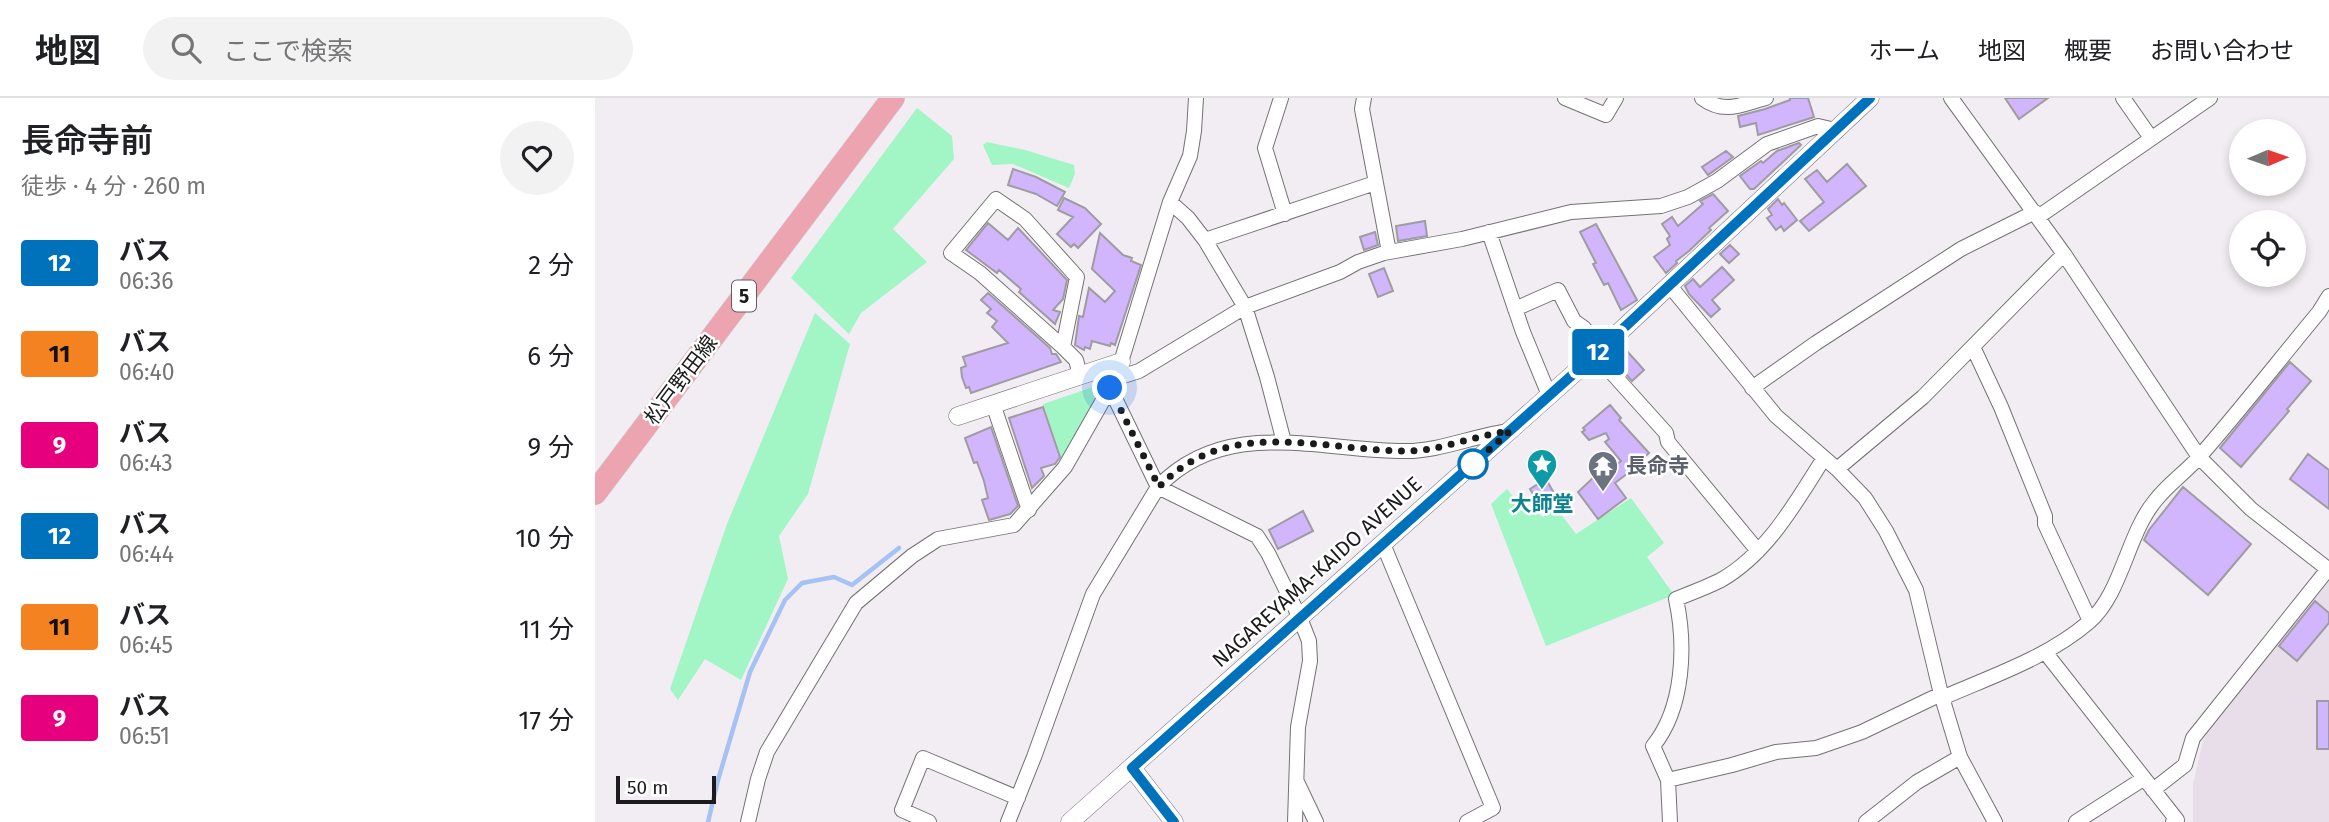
<!DOCTYPE html>
<html lang="ja">
<meta charset="utf-8">
<style>
body{margin:0;font-family:"Fira Sans","Noto Sans JP",sans-serif;background:#f2f2f2;color:#202124;height:100vh;display:flex;flex-direction:column;font-size:26px;white-space:nowrap}
*{box-sizing:border-box;margin:0}
p{font-size:23px;color:#757577}
.icon{flex:none;width:38px;height:38px;fill:none;stroke:currentColor;stroke-width:2;stroke-linecap:round;stroke-linejoin:round}
.map{position:relative;flex:1;overflow:hidden}
.side{display:flex;flex-direction:column;background:#fff;width:595px}
.side>*{flex:none}
.badge{padding:0 14px;border-radius:5px;font-size:24px;line-height:46px}
.needle{width:46px;rotate:88deg}
.controls{position:absolute;left:1634px;top:21px;display:grid;gap:14px}
.controls a{display:grid;place-items:center;width:77px;height:77px;border-radius:50%;background:#fff;box-shadow:0 4px 10px #0003;font-size:35px}
.scale{position:absolute;left:21px;bottom:18px;width:100px;box-sizing:border-box;padding-left:7px;border:4px solid #1c1b1c;border-top:0;font-size:19px;line-height:24px;white-space:nowrap;color:#1c1b1c;-webkit-text-stroke:5px #fff;paint-order:stroke}
.you{position:absolute;width:35px;height:35px;margin:-18px;border:5px solid #fff;border-radius:50%;background:#1a73e8;box-shadow:0 0 0 10px #1a73e833}
.map>.badge{position:absolute;translate:-50% -50%;box-shadow:0 0 0 4px #fff}
.round{display:grid;place-items:center;flex:none;width:74px;height:74px;border-radius:37px;background:#f2f2f2}
.head{display:flex;align-items:center;justify-content:space-between;height:119px;padding:0 21px}
h1{font-size:33px;font-weight:600;line-height:52px}
ul{padding:0;list-style:none}
li{display:flex;align-items:center;gap:21px;height:91px;padding:0 21px}
li div{flex:1}
li b{display:block;font-size:26px}
li em{font-style:normal}
li .badge{min-width:77px;font-weight:700;text-align:center}
header{display:flex;align-items:center;gap:42px;box-sizing:border-box;height:98px;padding:0 35px;background:#fff;border-bottom:2px solid #e0e0e0}
header strong{font-size:33px}
nav{display:flex;gap:38px;margin-inline-start:auto;font-size:24px}
.search{width:490px;height:63px;background:#f2f2f2;display:flex;align-items:center;gap:18px;box-sizing:border-box;padding:0 24px;border-radius:38px;color:#757577;font-size:26px}
main{display:flex;flex:1;min-height:0}
.map>svg:first-child{display:block}
</style>
<header>
<strong>地図</strong>
<div class="search"><svg class="icon" aria-label="search" viewBox="0 0 24 24"><circle cx="10" cy="10" r="6"/><path d="M15 15l6 6"/></svg>ここで検索</div>
<nav><a>ホーム</a><a>地図</a><a>概要</a><a>お問い合わせ</a></nav>
</header>
<main>
<section class="side">
<div class="head"><div><h1>長命寺前</h1><p>徒歩 · 4 分 · 260 m</p></div><a class="round"><svg class="icon" aria-label="heart" viewBox="0 0 24 24"><path d="M12 20l-8-8c-3-5 5-10 8-4 3-6 11-1 8 4z"/></svg></a></div>
<ul>
<li><span class="badge" style="background:#0072bc;color:#fff">12</span><div><b>バス</b><p>06:36</p></div><em>2 分</em></li>
<li><span class="badge" style="background:#f58220;color:#111">11</span><div><b>バス</b><p>06:40</p></div><em>6 分</em></li>
<li><span class="badge" style="background:#e6007e;color:#fff">9</span><div><b>バス</b><p>06:43</p></div><em>9 分</em></li>
<li><span class="badge" style="background:#0072bc;color:#fff">12</span><div><b>バス</b><p>06:44</p></div><em>10 分</em></li>
<li><span class="badge" style="background:#f58220;color:#111">11</span><div><b>バス</b><p>06:45</p></div><em>11 分</em></li>
<li><span class="badge" style="background:#e6007e;color:#fff">9</span><div><b>バス</b><p>06:51</p></div><em>17 分</em></li>
</ul>
</section>
<div class="map">
<svg width="1734" height="724" viewBox="0 0 1734 724">
<rect width="100%" height="100%" fill="#f2edf2"/>
<path fill="#e8dee9" d="M1734 482V724H1598V686L1608 643 1637 593 1728 483Z"/>
<path fill="#a2f5c5" d="M322 10 357 38 359 61 298 131 332 164 266 215 254 236 196 180Z
M392 44 430 52 479 67 480 76 474 90 418 66 397 67 388 47Z
M220 215 255 246 213 396 184 438 193 481 146 582 110 561 83 602 75 591 132 426Z
M501 288 506 296 467 363 448 306Z
M912 391 932 417 941 414 948 419 962 411 981 436 1036 400 1069 445 1052 459 1079 497 951 548 896 406Z"/>
<g fill="none" stroke-linecap="round" stroke-linejoin="round">
<path stroke="#a6c2f3" stroke-width="4.5" d="M113 724 123 682 155 574 190 502 207 485 239 479 257 487 304 450"/>
</g>
<path fill="#d1b6fd" stroke="#9e9ca2" stroke-width="2" d="M1195 0H1213L1219 19 1163 37 1161 25 1145 29 1143 18 1170 11 1195 2Z
M1410 0H1453L1424 21Z
M1204 45 1206 47 1159 91H1155L1145 78 1166 63 1168 65 1182 53Z
M1131 53 1138 59 1113 77 1107 69Z
M1252 66 1271 88 1214 133 1205 123 1229 104 1210 81 1222 72 1232 84Z
M418 71 441 79 470 94 462 108 441 96 413 87Z
M1118 96 1133 113 1114 130 1116 132 1094 153 1081 163 1082 165 1071 175 1059 159 1075 147 1072 141 1075 138 1067 126 1077 119 1083 128 1108 106 1105 103Z
M469 100 490 110 506 126 483 150 479 146 476 149 462 136 478 119 463 112Z
M1183 101 1187 107 1189 105 1202 122 1189 133 1186 128 1181 132 1172 120 1177 117 1173 111Z
M830 123 832 138 803 143 801 128Z
M393 125 413 142 423 130 472 182 468 201 458 212 465 214 460 226 424 194 426 191 404 172 402 175 371 152Z
M1001 126 1042 202 1026 212 1013 185 1009 187 998 166 1001 165 985 134Z
M780 134 783 147 769 152 765 139Z
M505 135 528 157 537 160 536 163 546 167 520 247 516 245 515 248 497 243 495 251 490 249 489 252 480 247 484 218 488 219 494 190 510 204 520 193 497 171Z
M1135 147 1144 156 1134 165 1125 156Z
M1127 169 1139 182 1117 202 1125 211 1116 219 1094 196 1090 188 1098 181 1105 189Z
M789 170 798 193 783 199 774 176Z
M393 195 455 250 457 256H461L466 264 376 295 374 289 371 290 367 279 366 270 371 268 368 259 413 245 397 229 402 223 392 215 396 211 386 202Z
M1031 252 1049 272 1037 283 1019 263Z
M1695 264 1716 283 1692 311 1694 313 1646 369 1625 350Z
M1015 307 1026 320 1024 322 1054 355 1040 368 1041 369 1020 385 1031 400 1003 421 983 394 1001 377 1003 380 1026 363 1010 344 1014 341 1011 335 994 342 987 334 990 332 988 330Z
M448 309 465 359 460 366 446 370 449 378 437 390 414 320Z
M396 329 423 408 415 416 394 422 387 402 393 400 389 383 382 364 379 365 370 340Z
M1713 356 1734 372V411L1695 381Z
M951 381 960 397 945 407 935 391Z
M1588 389 1656 446 1613 497 1549 442 1554 432Z
M708 413 718 433 683 451 674 432Z
M1720 503 1734 515V525L1702 563 1684 548Z
M1722 603H1734V651H1722Z"/>
<g fill="none" stroke-linecap="round" stroke-linejoin="round">
<g stroke="#757175" stroke-width="16">
<path id="minor" d="M686 0 670 50 690 116
M769 0 767 11 794 154
M970 0 1011 17 1021 0
M1107 0C1130 17 1147 6 1171 0
M1356 0 1469 156 1604 359 1656 411 1734 472
M1528 0 1556 40
M575 104 593 120 610 142 650 209 672 279 689 344
M1443 119 1615 0
M894 134 928 234 954 297
M610 142 780 85
M1075 188 1181 318 1242 371 1270 400 1291 433 1321 492 1346 596 1365 659 1400 724
M920 211 963 192 979 223 989 230 1003 254
M468 249 482 179 430 121 401 101 356 155 385 175 468 249 481 262 485 277
M1378 249 1406 309 1450 418V426L1495 523
M1000 256 1071 335 1073 344 1163 453
M519 281 544 273 650 209 745 174 763 164 789 155 867 141 976 114 1066 108 1093 99 1122 83 1172 46 1223 28 1240 32
M515 290 563 389 662 438 673 455 705 520 714 543 715 563 703 629 700 724
M1157 290 1221 245 1366 151 1440 114
M398 306 434 412
M1242 371 1328 299 1469 156
M788 446 898 710 872 724
M1450 554 1582 722 1578 724
M1347 600C1397 578 1452 560 1494 524 1527 495 1532 437 1560 403 1573 386 1591 374 1605 358 1646 311 1685 261 1724 214L1734 198
M1073 682 1137 667 1181 654 1221 650 1267 634 1346 596
M702 684 721 724
M1558 692 1590 667 1598 640 1733 471
M153 724 163 681 172 654 261 505 317 458 343 441 419 427 470 369 515 290 526 264 575 104 595 58 599 33 601 0
M334 724 307 712 328 660 423 700
M413 724 439 659 498 496 563 389C631 318 725 353 809 353 843 354 880 337 915 333
M1075 724 1073 682 1058 648C1089 610 1091 547 1081 501 1096 495 1112 489 1126 482 1173 455 1201 404 1229 360
M1271 724 1322 684 1365 659
M1481 724 1548 681"/>
</g>
<g stroke="#757175" stroke-width="19">
<path id="tertiary" d="M363 318 526 264
M537 670 579 724
M475 724 1003 254 1275 0"/>
</g>
<g stroke="#cdcdcd" stroke-width="24">
<path id="primary" d="M0 395 298 0"/>
</g>
<use href="#minor" stroke="#fff" stroke-width="14"/>
<use href="#tertiary" stroke="#fff" stroke-width="18"/>
<use href="#primary" stroke="#eca5b0" stroke-width="23"/>
</g>
<g fill="none" stroke-linecap="round" stroke-linejoin="round">
<g stroke="#fff" stroke-width="16">
<path id="line" d="M579 724 537 670 1003 254 1275 0"/>
</g>
<use href="#line" stroke="#0072bc" stroke-width="10"/>
<path stroke="#1c1b1c" stroke-width="7" stroke-dasharray="0 12.6" d="M515 290 564 389C631 318 725 352 809 353 843 354 880 337 915 333L878 366"/>
</g>
<defs>
<g id="sight-pin" transform="scale(1.575)"><path d="M0 17L-7.5 6A9.5 9.5 0 1 1 7.5 6Z" fill="#0f9aa8" stroke="#fff"/><path d="M0-6L1.8-2.2L6-1.7L2.9 1.2L3.7 5.4L0 3.3L-3.7 5.4L-2.9 1.2L-6-1.7L-1.8-2.2Z" fill="#fff"/></g>
<g id="temple-pin" transform="scale(1.575)"><path d="M0 17L-7.5 6A9.5 9.5 0 1 1 7.5 6Z" fill="#6b7280" stroke="#fff"/><path d="M0-6L5-2H3V0L6.5 2.5H4V6H1.5V3h-3V6H-4V2.5H-6.5L-3 0V-2H-5Z" fill="#fff"/></g>
</defs>
<g fill-rule="evenodd">
<use href="#sight-pin" x="947" y="366"/>
<use href="#temple-pin" x="1008" y="368"/>
</g>
<circle fill="#fff" stroke="#0072bc" stroke-width="3.5" cx="878" cy="366" r="14"/>
<g text-anchor="middle" dominant-baseline="central" stroke-width="5" stroke-linejoin="round" paint-order="stroke">
<rect fill="#fff" stroke="#605f60" stroke-width="2" x="137" y="182.5" width="24" height="31" rx="5"/>
<g font-size="19" font-weight="bold" fill="#1c1b1c">
<text x="149" y="198">5</text>
</g>
<g font-size="21" fill="#1c1b1c" stroke="#fff">
<text transform="translate(86 282) rotate(-53)">松戸野田線</text>
<text transform="translate(722 474) rotate(-42)">NAGAREYAMA-KAIDO AVENUE</text>
</g>
<g font-size="21" font-weight="bold" fill="#5b616d" stroke="#fff" text-anchor="start">
<text x="1031" y="368">長命寺</text>
</g>
<g font-size="21" font-weight="bold" fill="#0d838f" stroke="#fff">
<text x="947" y="406">大師堂</text>
</g>
</g>
</svg>
<div class="controls">
<a><svg class="needle" viewBox="-14 -14 28 28"><path d="M0-13l5 13h-10z" fill="#e53935"/><path d="M0 13l5-13h-10z" fill="#757577"/></svg></a>
<a><svg class="icon" aria-label="locate" viewBox="0 0 24 24"><circle cx="12" cy="12" r="6"/><path d="M12 2v4M12 18v4M2 12h4M18 12h4"/></svg></a>
</div>
<div class="scale">50 m</div>
<div class="you" style="left:515px;top:290px"></div>
<b class="badge" style="left:1003px;top:254px;background:#0072bc;color:#fff">12</b>
</div>
</main>
